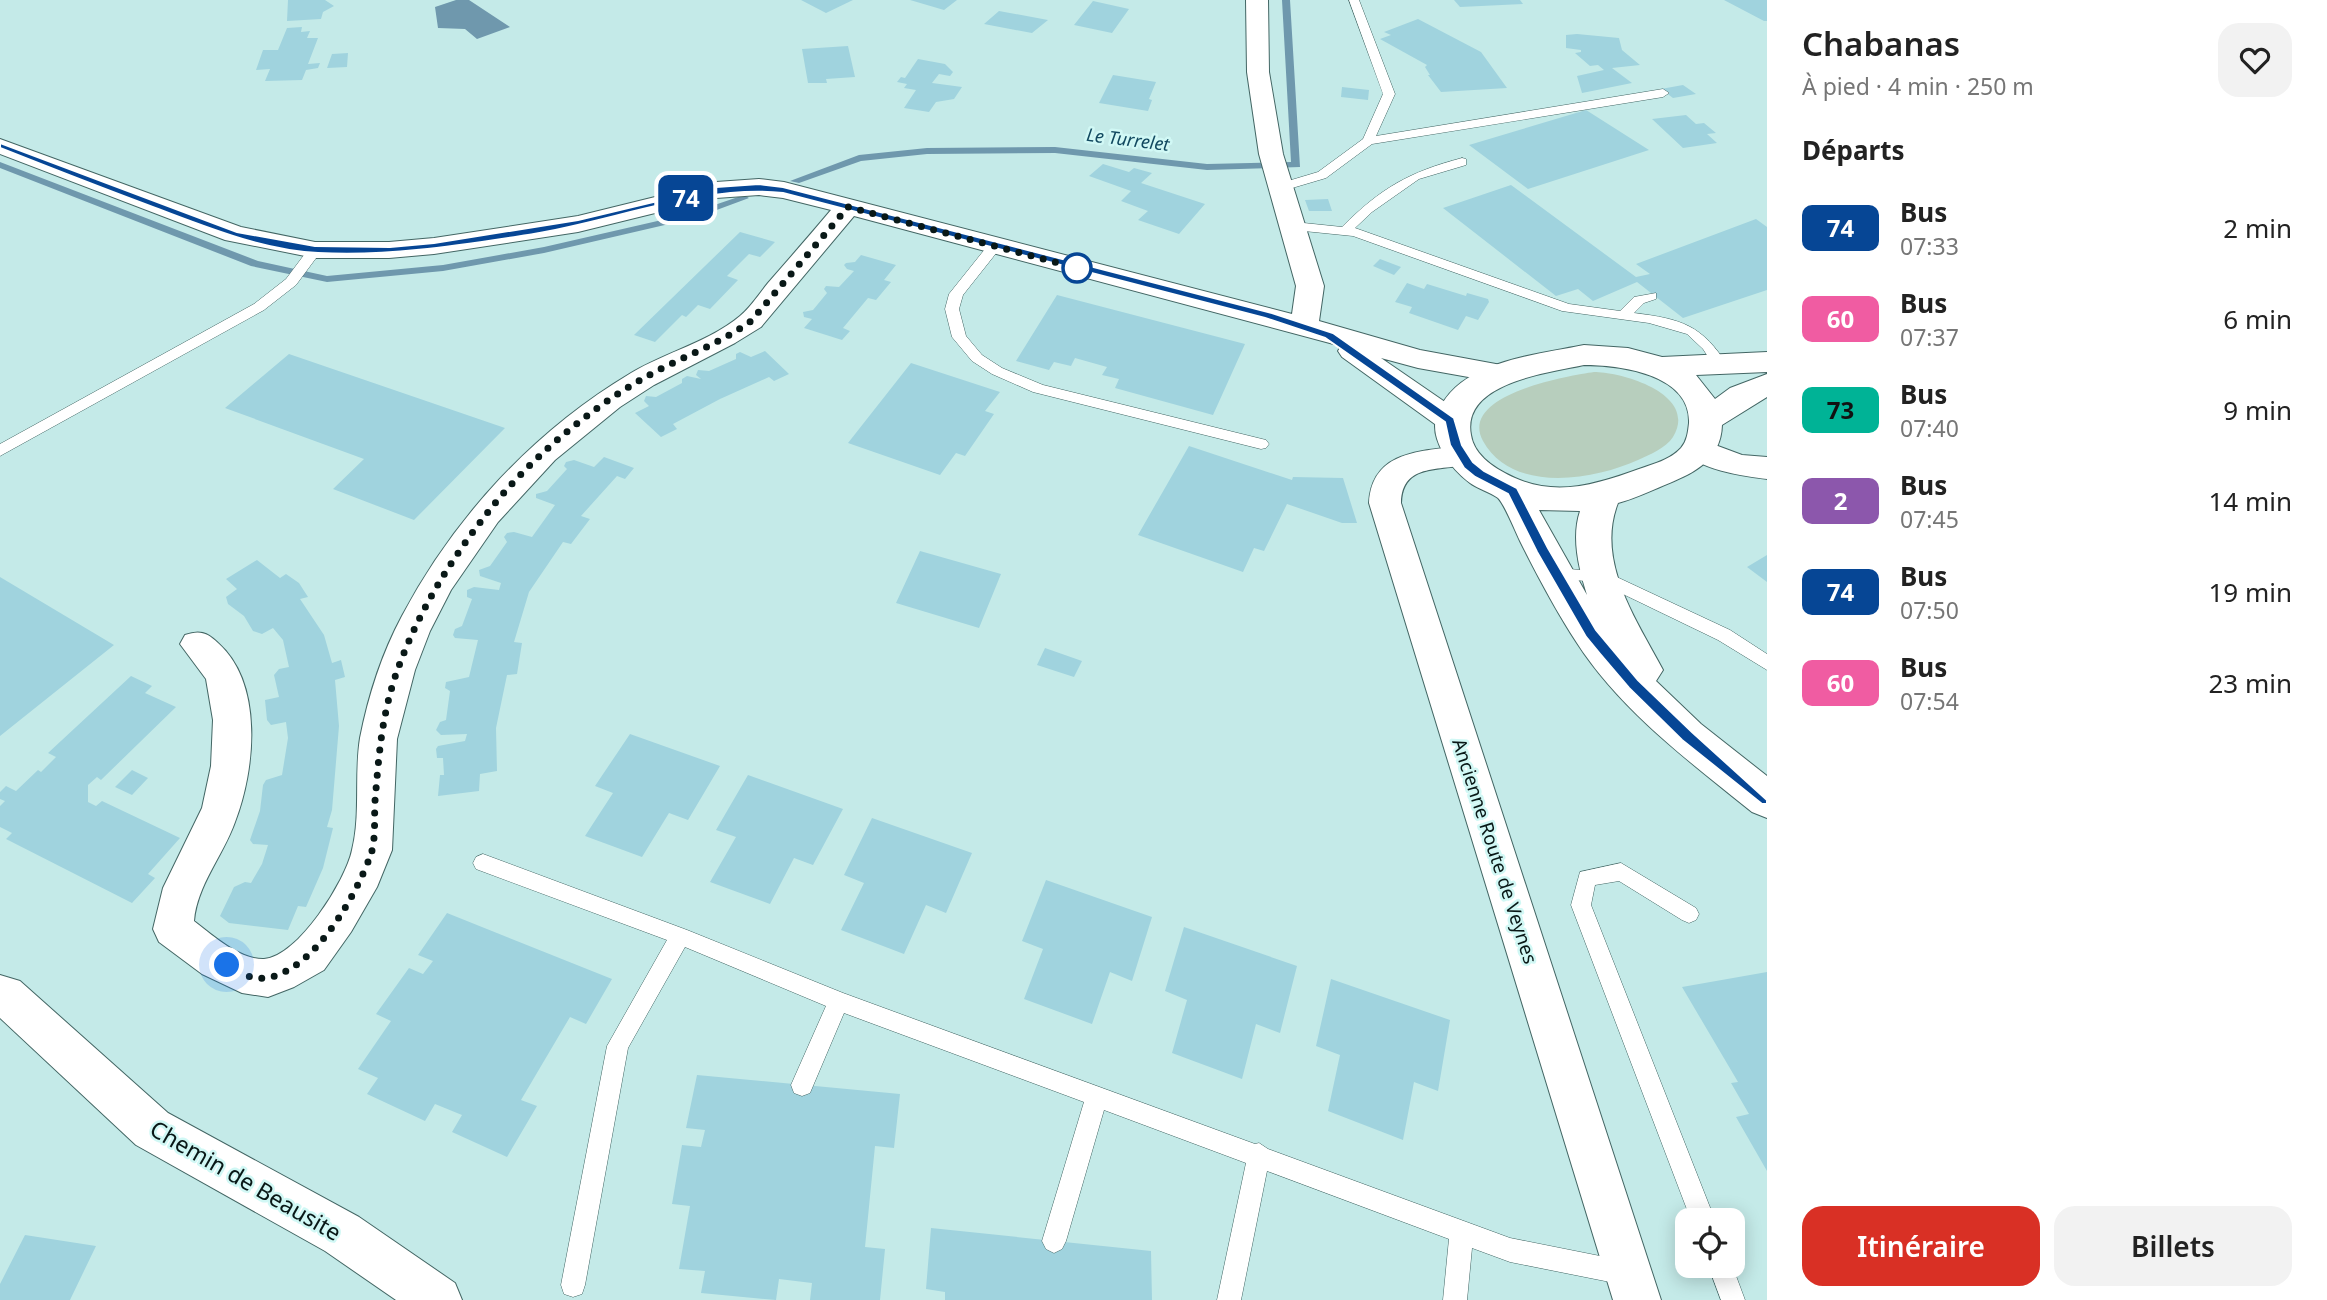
<!DOCTYPE html>
<html lang="fr">
<meta charset="utf-8">
<style>
body{margin:0;font-family:"Noto Sans",sans-serif;background:#f2f2f2;color:#222;height:100vh;display:flex;flex-direction:column;font-size:26px;white-space:nowrap}
*{box-sizing:border-box;margin:0}
p{font-size:23px;color:#767676}
.icon{flex:none;width:38px;height:38px;fill:none;stroke:currentColor;stroke-width:2;stroke-linecap:round;stroke-linejoin:round}
.map{position:relative;flex:1;overflow:hidden}
.side{display:flex;flex-direction:column;background:#fff;width:560px}
.side>*{flex:none}
.badge{padding:0 14px;border-radius:10px;font-size:24px;line-height:46px}
.fabs{position:absolute;left:1675px;top:1208px;display:grid;gap:14px}
.fabs a{display:grid;place-items:center;width:70px;height:70px;border-radius:14px;background:#fff;box-shadow:0 4px 18px #0003;font-size:35px}
.you{position:absolute;width:35px;height:35px;margin:-18px;border:5px solid #fff;border-radius:50%;background:#1a73e8;box-shadow:0 0 0 10px #1a73e833}
.map>.badge{position:absolute;translate:-50% -50%;box-shadow:0 0 0 4px #fff}
h2{padding:0 35px;font-size:26px;line-height:63px}
.round{display:grid;place-items:center;flex:none;width:74px;height:74px;border-radius:21px;background:#f2f2f2}
.head{display:flex;align-items:center;justify-content:space-between;height:119px;padding:0 35px}
h1{font-size:33px;font-weight:600;line-height:52px}
.primary-button{display:flex;gap:14px;margin-top:auto;padding:14px 35px}
.primary-button a{flex:1;height:80px;border-radius:21px;background:#d93025;color:#fff;font-size:28px;font-weight:600;line-height:80px;text-align:center}
.primary-button a+a{background:#f2f2f2;color:#222}
ul{padding:0;list-style:none}
li{display:flex;align-items:center;gap:21px;height:91px;padding:0 35px}
li div{flex:1}
li b{display:block;font-size:26px}
li em{font-style:normal}
li .badge{min-width:77px;font-weight:700;text-align:center}
main{display:flex;flex:1;min-height:0}
.map>svg:first-child{display:block}
</style>
<main>
<div class="map">
<svg width="1767" height="1300" viewBox="0 0 1767 1300">
<rect width="100%" height="100%" fill="#c4eae8"/>
<path fill="#b7cebd" d="M1594 372C1622 372 1699 394 1673 437 1666 448 1649 455 1638 460 1594 480 1512 494 1483 441 1458 395 1566 376 1594 372Z"/>
<path fill="#6f98ad" d="M456 0H469L510 27 477 39 465 29 438 28 435 7Z"/>
<g fill="none" stroke-linecap="round" stroke-linejoin="round">
<path fill="#6f98ad" fill-rule="evenodd" d="M1282 0H1290L1300 167 1207 170 1055 153 927 154 861 161 799 183 790 181 859 155 927 148 1055 147 1207 164 1291 162Z
M0 162 258 261 327 276 443 265 544 247 688 214 744 195 749 198 695 218 544 253 443 271 327 282 251 266 0 168Z"/>
</g>
<path fill="#a0d3de" d="M288 0H325L334 6 323 12 321 19 287 21Z
M801 0H853L826 13Z
M910 0H957L944 10Z
M1454 0H1520L1523 4 1460 7Z
M1724 0H1767V21H1764Z
M1093 1 1129 9 1112 33 1074 25Z
M999 11 1048 20 1032 33 984 24Z
M1418 19 1481 52 1507 88 1441 92 1428 75H1430L1425 67 1427 65 1380 39 1391 35 1384 32Z
M302 27 301 32 310 31 307 38H318L308 64 320 63 318 68 306 70 302 80 265 81 270 69 256 70 263 50H278L287 28Z
M1577 34 1619 38 1622 50 1640 65 1612 68 1632 83 1582 93 1577 76 1604 70 1598 65 1590 66 1575 53 1581 52V50L1566 48V35Z
M848 46 855 77 826 79 827 83H808L802 49Z
M348 53 347 67 327 68 332 54Z
M918 59 945 64 953 72 950 76 939 74 932 83 962 87 954 99 936 102 929 112 904 108 916 90 904 88 907 84 897 82 901 77 905 78Z
M1113 75 1156 82 1149 99 1152 100 1148 111 1099 103Z
M1683 85 1696 94 1673 98 1661 89Z
M1342 87 1369 90 1368 100 1341 97Z
M1586 110 1649 150 1528 189 1469 145Z
M1686 115 1696 124 1704 123 1716 133 1707 134 1717 143 1683 148 1652 119Z
M1103 164 1129 172 1134 168 1152 173 1141 183 1205 204 1179 234 1138 220 1148 211 1121 201 1131 191 1089 176Z
M1511 185 1636 277 1650 274 1636 264 1756 219 1767 227V290L1683 318 1637 282 1593 301 1578 289 1556 296 1443 208Z
M1328 199 1332 211H1309L1305 200Z
M740 232 775 242 760 257 749 254 727 276 738 280 710 309 698 305 686 317 682 315 655 342 634 335Z
M861 255 896 265 884 280 891 282 876 300 868 298 843 328 850 331 842 340 804 328 812 319 804 317 803 312 813 310 827 293 824 289 826 286 839 287 854 271 847 269 844 265 846 263 855 262Z
M1380 259 1401 267 1394 275 1373 266Z
M1407 283 1424 289 1427 284 1466 296 1467 293 1488 299 1489 302 1478 320 1466 316 1458 330 1409 313 1412 307 1395 302Z
M1057 295 1245 344 1213 415 1115 388 1119 379 1102 375 1107 367 1075 358 1071 366 1054 362 1049 370 1016 361Z
M765 351 789 374 774 381 769 377 720 399 673 424 677 429 661 437 635 413 649 406 644 401 646 396 656 397 682 383V379L687 376 701 379 696 375 698 370 709 371 736 359V354L740 352 751 357Z
M289 354 505 428 414 520 333 489 364 459 225 408Z
M911 363 1000 392 985 411 994 414 965 456 956 453 940 475 848 443Z
M1189 446 1292 480 1293 477 1343 478 1357 523H1342L1287 504 1264 551 1254 548 1243 572 1138 535Z
M604 457 634 468 625 479 617 476 581 516 590 519 571 544 563 542 529 592 514 642 522 643 517 674 507 675 496 728 497 771 480 774 479 791 438 796 440 775H444L443 758H437L436 749 438 746 465 741 467 734 441 735 436 730 440 722 446 720 450 691 445 688 446 682 469 677 478 640 455 638 453 635 455 629 462 626 472 599 467 597V590L474 587 499 590 501 583 480 576 479 570 490 566 507 542 504 537 507 533 514 532 532 537 555 505 536 498V494L547 491 567 469 564 466 566 462 574 460 594 467Z
M920 551 1001 574 979 628 896 603Z
M1767 555V582L1747 567Z
M257 560 280 578 286 574 299 583 308 597 300 599 324 635 332 663 341 660 345 677 335 680 339 726 332 810 327 827 333 828 323 868 306 907 298 906 288 930 229 923 220 916 234 887 245 882 251 883 262 864 268 845 253 844 250 840 260 811 263 785 266 780 282 775 288 738 286 722 271 725 267 720 265 700 279 697 274 675 279 669 289 667 283 640 273 628 262 634 253 631 244 616 228 604 226 597 237 589 226 579Z
M0 577 114 645 0 736Z
M1045 648 1082 661 1074 677 1037 665Z
M131 676 152 686 145 693 176 707 101 780 97 777 88 785V802L96 806 102 801 180 838 148 874 155 878 132 903 6 839 12 833 0 827V806L5 801 0 799V792L6 786 16 791 38 770 41 772 56 757 48 753Z
M630 734 720 766 688 820 669 813 642 857 585 836 613 793 595 786Z
M132 770 148 778 132 795 115 787Z
M748 775 843 809 813 865 794 858 770 904 710 882 736 837 716 830Z
M872 818 972 853 946 913 926 905 904 954 841 930 864 883 844 875Z
M1046 880 1152 917 1132 981 1110 972 1092 1024 1024 999 1043 949 1022 941Z
M447 913 612 979 586 1024 570 1017 521 1100 537 1106 507 1157 452 1132 462 1115 435 1104 425 1121 367 1094 378 1078 358 1069 391 1021 376 1014 409 968 423 974 433 961 418 955Z
M1184 927 1297 966 1280 1033 1256 1024 1242 1079 1172 1053 1187 1000 1165 991Z
M1767 972V1171L1736 1117 1749 1114 1731 1083 1738 1082 1682 987Z
M1331 979 1450 1020 1438 1091 1414 1082 1403 1140 1328 1111 1340 1055 1316 1046Z
M697 1075 900 1094 894 1148 875 1146 865 1247 885 1249 880 1300H810L812 1283 779 1279 776 1300 701 1293 705 1271 679 1269 690 1206 672 1204 682 1145 701 1147 705 1130 686 1128Z
M931 1228 1151 1251 1152 1300H945V1292L926 1289Z
M25 1235 96 1246 70 1300H0V1284Z"/>
<g fill="none" stroke-linecap="round" stroke-linejoin="round">
<g stroke="#436664" stroke-width="1">
<path id="service" d="M1349 0H1359L1395 94 1376 136 1663 89 1669 93 1663 97 1372 144 1326 178 1282 191 1278 190V184L1318 172 1363 139 1383 94Z
M1462 158 1466 159V165L1419 179 1372 212 1355 228 1569 304 1620 311 1634 297 1656 293V299L1644 303 1634 313C1682 319 1702 325 1728 366L1726 369H1716L1703 349 1687 334 1649 323 1562 311 1353 236 1294 230 1287 226 1294 222 1342 227C1381 188 1409 172 1462 158Z
M994 243 1001 247 963 295 959 309 966 336 982 355 1002 368 1043 385 1266 440 1269 444 1266 448 1261 449 1033 392 992 374 972 361 952 337 945 309 949 294 989 244Z
M315 246 322 250 296 285 264 310 0 456V444L254 304 286 279 310 247Z
M1556 568 1606 572 1730 630 1767 654V670L1718 640 1598 582 1550 578 1548 574Z
M483 854 687 930 843 993 1255 1144 1259 1143 1268 1149 1510 1238 1625 1261 1633 1265 1637 1273 1633 1281 1625 1285 1510 1262 1472 1248 1467 1300H1443L1449 1239 1267 1171 1241 1300H1217L1246 1163 1104 1110 1066 1241 1062 1249 1054 1253 1046 1249 1042 1241 1084 1102 844 1013 810 1093 802 1096 794 1093 791 1085 826 1006 685 947 628 1048 585 1285 582 1294 573 1297 564 1294 561 1285 607 1046 667 940 476 869 473 863 476 857Z
M1621 863 1696 908 1699 914 1696 920 1689 923 1682 920 1619 881 1595 885 1591 905 1715 1220H1691L1571 905 1580 872Z
M1708 1265H1732L1745 1300H1721Z"/>
</g>
<g stroke="#436664" stroke-width="2">
<path id="minor" d="M1246 0H1268L1269 72 1283 154 1324 286 1319 321 1420 350 1512 367 1517 374 1512 381 1502 383 1418 368 1381 358 1461 413 1465 420 1461 427 1450 430 1439 427 1342 357 1338 351 1341 346 854 216 761 327 735 343 654 385 620 407 555 460 498 522 451 590 430 631 415 670 397 739 392 850 377 887 351 932 324 970 294 987 268 997 242 993 202 974 159 942 153 929 163 888 202 808 211 766 213 720 206 679 180 644 185 635C199 630 207 632 218 643 264 684 255 770 235 822 223 856 197 885 194 921 212 935 240 960 264 959 298 957 346 880 352 850 361 814 354 775 360 738 368 697 382 653 402 616 455 516 534 431 631 373 666 352 709 342 740 316 751 307 759 294 768 283 789 259 810 235 831 210L783 198 759 195 716 198 578 232 434 254 389 258H315L225 240 0 154V139L241 227 315 242H389L434 238 578 216 716 182 759 179 784 182 1292 314 1296 286 1259 154 1247 72Z
M1699 439 1742 455 1767 457V479C1744 476 1696 470 1684 449L1688 442Z
M1463 446 1474 449 1478 456 1474 463C1443 472 1402 461 1401 503L1661 1300H1613L1369 503C1372 450 1422 451 1463 446Z
M0 975 20 981 168 1113 359 1217 455 1283 462 1300H396L325 1251 136 1145 0 1018Z"/>
</g>
<g stroke="#436664" stroke-width="2">
<path id="primary" d="M1584 345 1628 348 1662 357 1767 352V372L1696 375 1715 399 1730 388 1767 374V397L1722 425C1721 463 1689 475 1660 487 1646 493 1633 499 1618 503 1595 561 1637 621 1663 670L1656 681 1701 724 1767 776V818L1752 812C1690 762 1621 711 1577 643 1556 611 1537 575 1520 541 1515 531 1505 505 1498 498 1490 492 1478 489 1470 483 1452 470 1428 439 1437 415 1456 361 1536 355 1584 345ZM1584 365C1619 365 1691 374 1689 423 1688 432 1687 441 1681 448 1670 460 1653 464 1639 469 1598 484 1557 497 1515 478 1497 470 1474 456 1471 435 1461 383 1547 373 1584 365ZM1539 510 1580 511C1571 538 1579 569 1587 595Z"/>
</g>
<use href="#service" fill="#fff" fill-rule="evenodd"/>
<use href="#minor" fill="#fff" fill-rule="evenodd"/>
<use href="#primary" fill="#fff" fill-rule="evenodd"/>
</g>
<path fill="#064695" stroke="#fff" stroke-width="2" d="M0 143 237 232 315 246 390 247 434 243 578 220 716 187 759 184 783 187 1272 313 1333 333 1454 418 1462 445 1473 462 1484 471 1517 488 1548 548 1596 630 1638 680 1692 732 1767 800V804H1762L1682 740 1629 688 1600 654 1586 637 1537 552 1508 494 1475 477 1464 468 1450 445 1445 422 1325 338 1265 318 783 193C705 184 613 221 534 234 462 245 391 257 318 253 260 250 204 226 150 206 99 187 48 167 0 148Z"/>
<g fill="none" stroke-linecap="round" stroke-linejoin="round">
<path stroke="#091817" stroke-width="7" stroke-dasharray="0 12.6" d="M227 965C239 972 250 980 266 978 314 971 356 896 371 854 376 839 374 818 375 801 379 755 381 721 395 677 415 618 447 565 485 516 524 464 587 410 644 378 679 358 718 345 751 321L848 207 1077 268"/>
</g>
<circle fill="#fff" stroke="#064695" stroke-width="3.5" cx="1077" cy="268" r="14"/>
<g text-anchor="middle" dominant-baseline="central" stroke-width="5" stroke-linejoin="round" paint-order="stroke">
<g font-size="18" font-style="italic" fill="#124960" stroke="#d1f8f5">
<text transform="translate(1128 139) rotate(7)">Le Turrelet</text>
</g>
<g font-size="19" fill="#091817" stroke="#d1f8f5">
<text transform="translate(1495 851) rotate(72)">Ancienne Route de Veynes</text>
</g>
<g font-size="23" fill="#091817" stroke="#d1f8f5">
<text transform="translate(246 1180) rotate(30)">Chemin de Beausite</text>
</g>
</g>
</svg>
<div class="fabs">
<a><svg class="icon" aria-label="locate" viewBox="0 0 24 24"><circle cx="12" cy="12" r="6"/><path d="M12 2v4M12 18v4M2 12h4M18 12h4"/></svg></a>
</div>
<div class="you" style="left:227px;top:965px"></div>
<b class="badge" style="left:686px;top:198px;background:#064695;color:#fff">74</b>
</div>
<section class="side">
<div class="head"><div><h1>Chabanas</h1><p>À pied · 4 min · 250 m</p></div><a class="round"><svg class="icon" aria-label="heart" viewBox="0 0 24 24"><path d="M12 20l-8-8c-3-5 5-10 8-4 3-6 11-1 8 4z"/></svg></a></div>
<h2>Départs</h2>
<ul>
<li><span class="badge" style="background:#064695;color:#fff">74</span><div><b>Bus</b><p>07:33</p></div><em>2 min</em></li>
<li><span class="badge" style="background:#f05ca2;color:#fff">60</span><div><b>Bus</b><p>07:37</p></div><em>6 min</em></li>
<li><span class="badge" style="background:#00b396;color:#111">73</span><div><b>Bus</b><p>07:40</p></div><em>9 min</em></li>
<li><span class="badge" style="background:#8c57ac;color:#fff">2</span><div><b>Bus</b><p>07:45</p></div><em>14 min</em></li>
<li><span class="badge" style="background:#064695;color:#fff">74</span><div><b>Bus</b><p>07:50</p></div><em>19 min</em></li>
<li><span class="badge" style="background:#f05ca2;color:#fff">60</span><div><b>Bus</b><p>07:54</p></div><em>23 min</em></li>
</ul>
<div class="primary-button"><a>Itinéraire</a><a>Billets</a></div>
</section>
</main>
